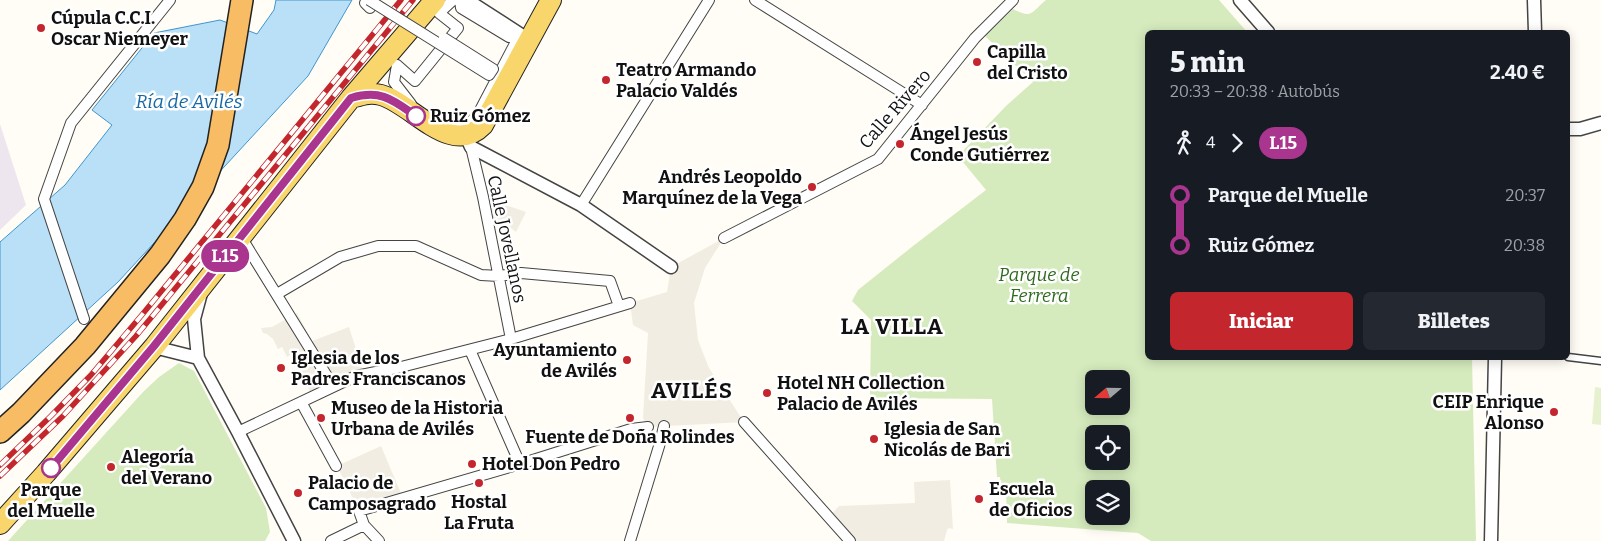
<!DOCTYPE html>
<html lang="es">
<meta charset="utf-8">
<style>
body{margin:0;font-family:Bitter,serif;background:#242831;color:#f1f3f6;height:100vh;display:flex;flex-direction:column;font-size:19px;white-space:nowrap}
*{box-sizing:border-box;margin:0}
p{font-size:16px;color:#9ea1a6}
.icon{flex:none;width:28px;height:28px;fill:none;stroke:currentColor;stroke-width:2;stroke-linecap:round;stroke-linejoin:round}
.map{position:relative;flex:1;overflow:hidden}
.side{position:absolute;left:1145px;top:30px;width:425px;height:330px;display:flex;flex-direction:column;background:#171b24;border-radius:8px;box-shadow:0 2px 12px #0003}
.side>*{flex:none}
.badge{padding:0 10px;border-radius:16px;font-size:18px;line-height:32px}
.needle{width:32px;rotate:250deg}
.controls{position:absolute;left:1085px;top:370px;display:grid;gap:10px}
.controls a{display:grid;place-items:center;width:45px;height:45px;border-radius:8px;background:#171b24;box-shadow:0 2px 12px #0003;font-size:25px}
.map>.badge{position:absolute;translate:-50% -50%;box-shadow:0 0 0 2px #fff}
.legs{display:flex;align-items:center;gap:8px;height:55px;padding:0 25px;font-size:16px}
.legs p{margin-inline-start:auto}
.overview{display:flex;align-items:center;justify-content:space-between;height:85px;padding:0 25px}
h1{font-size:28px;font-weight:800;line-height:38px}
.button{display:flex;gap:10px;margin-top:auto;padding:10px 25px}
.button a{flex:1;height:58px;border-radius:8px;background:#c4262e;color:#fff;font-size:20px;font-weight:800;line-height:58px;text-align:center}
.button a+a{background:#242831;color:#f1f3f6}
ul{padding:0 25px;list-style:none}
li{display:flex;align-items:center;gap:18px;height:50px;font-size:19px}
li i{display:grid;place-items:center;width:8px;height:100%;margin:0 6px;background:currentColor}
li i::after{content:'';width:12px;height:12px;margin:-6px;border:4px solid;border-radius:50%;background:#171b24}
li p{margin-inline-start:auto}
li:first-child i{background:linear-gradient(#0000 50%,currentColor 0)}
li:last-child i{background:linear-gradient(currentColor 50%,#0000 0)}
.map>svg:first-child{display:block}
</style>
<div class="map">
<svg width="1601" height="541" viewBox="0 0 1601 541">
<rect width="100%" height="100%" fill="#fffdf5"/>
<path fill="#eee6ef" d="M0 124 26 205 0 230Z"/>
<path fill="#d5ebbd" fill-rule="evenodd" d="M1046 0H1219L1247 32H1148V358H1472L1476 541H1151L1138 533 1007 523 1006 489H1001L1000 477H997L992 399 870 398 871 320 852 301 858 290 913 246 986 190 958 156 1006 106 1033 82 985 36 1013 9C1033 20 1032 11 1046 0ZM1094 379H1121V406H1094ZM1094 434H1121V461H1094ZM1094 489H1121V516H1094Z
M179 363 194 371 266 508 270 532 265 541H8L143 392 159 377Z"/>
<path fill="#e6f2cf" d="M1595 387 1601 388V425L1592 424Z"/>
<path fill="#f1ede2" d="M483 197 526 212 516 232 507 225 489 227Z
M724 238 705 268 694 303 698 340 709 368 744 422 648 427 643 418 648 333 633 325 630 303 667 292 671 267Z
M297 313 312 341 349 327 364 374 312 396 292 354 287 357 282 347 278 349 273 339 267 334 263 333 261 328 272 327Z
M381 446 403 498 359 511 337 466Z
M950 480 953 529 949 528 947 530 944 541H849L829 517 839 506 915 503 914 482Z"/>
<path fill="#b9e0f7" stroke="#3f96cf" d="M276 0H352L308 76 118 282 0 390V242L65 185 112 125 92 110 154 33 220 20 257 34 274 10Z"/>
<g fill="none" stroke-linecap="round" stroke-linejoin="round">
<g stroke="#444" stroke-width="9">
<path id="service" d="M1568 357 1601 361"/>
</g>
<g stroke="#444" stroke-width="12">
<path id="pedestrian" d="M755 0 922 105
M365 3 370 8
M411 104 394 82 397 65 415 81 458 28 439 13 453 0
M457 125 465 126 477 116 520 34 509 37 461 8 460 0
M471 147 483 197 511 339
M581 205 709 0
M241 237 333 386
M724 238 878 159 975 38 1013 0
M277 294 340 257 378 246H416L481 275 499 276 521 273 610 281 619 306
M84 319 44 199 71 123 170 0
M470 350 520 464
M301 402 336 466
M744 422 850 541
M238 432 356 376 401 367 511 339 630 303
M331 541 364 525
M379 541 364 525 359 511 520 464 631 429 648 427
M630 541 660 443 664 426"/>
</g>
<g stroke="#444" stroke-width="15">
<path id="minor" d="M467 0 529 40
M1240 0 1268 32
M1534 0 1535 32
M1568 129H1580L1601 123
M466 136 471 147 581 205 671 267
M201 293 194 319 198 358 238 432 294 541
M154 347 198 358
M1491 541 1495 358"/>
</g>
<g stroke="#222" stroke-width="22">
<path id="primary" d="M351 98C362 95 370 92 381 95 413 104 451 158 483 125L551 0
M0 524 46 473 154 347 351 98 435 0"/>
</g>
<g stroke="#222" stroke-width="24">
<path id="trunk" d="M0 432 21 413 85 346 160 255 185 219 203 187 218 145 242 0"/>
</g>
<use href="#service" stroke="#fff" stroke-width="6"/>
<use href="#pedestrian" stroke="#fff" stroke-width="10"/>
<use href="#minor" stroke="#fff" stroke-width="12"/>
<use href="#primary" stroke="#f9d66b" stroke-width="20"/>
<use href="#trunk" stroke="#f7bc64" stroke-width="21"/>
<g stroke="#c4262e" stroke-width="5.5">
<path id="rail" d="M0 465 51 416 91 375 141 316 401 0
M0 476 63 416 136 336 413 0"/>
</g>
<use href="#rail" stroke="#fff" stroke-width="4" stroke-dasharray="11" stroke-linecap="butt"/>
<g stroke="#444" stroke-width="12" stroke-linecap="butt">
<path id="pedestrian-bridge" d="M369 0 489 75 493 69 444 38"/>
</g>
<use href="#pedestrian-bridge" stroke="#fff" stroke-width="10"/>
</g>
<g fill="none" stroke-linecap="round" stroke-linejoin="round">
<g stroke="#fff" stroke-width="11">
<path id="line-1" d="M51 468 154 346 351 98C381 89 393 100 416 116"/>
</g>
<use href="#line-1" stroke="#a9358e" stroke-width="8"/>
</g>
<g fill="#c4262e" stroke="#fff" stroke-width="2">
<circle cx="41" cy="28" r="5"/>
<circle cx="977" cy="62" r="5"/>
<circle cx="606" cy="80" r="5"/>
<circle cx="900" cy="144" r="5"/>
<circle cx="812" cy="187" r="5"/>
<circle cx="627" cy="360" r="5"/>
<circle cx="281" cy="368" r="5"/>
<circle cx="767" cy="393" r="5"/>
<circle cx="1554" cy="412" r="5"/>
<circle cx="321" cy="418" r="5"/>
<circle cx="630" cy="418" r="5"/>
<circle cx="874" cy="439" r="5"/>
<circle cx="472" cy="464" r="5"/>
<circle cx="111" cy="467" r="5"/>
<circle cx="479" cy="483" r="5"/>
<circle cx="298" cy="493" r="5"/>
<circle cx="979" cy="499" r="5"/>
</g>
<g fill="#fff" stroke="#a9358e" stroke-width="2.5">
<circle cx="416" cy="116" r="9"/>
<circle cx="51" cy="468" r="9"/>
</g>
<g text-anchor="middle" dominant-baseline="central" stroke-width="5" stroke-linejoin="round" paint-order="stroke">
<g font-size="18" font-weight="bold" fill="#111" stroke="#fff" text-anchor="start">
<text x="51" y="18">Cúpula C.C.I.<tspan x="51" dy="21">Oscar Niemeyer</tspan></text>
<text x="987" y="52">Capilla<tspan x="987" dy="21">del Cristo</tspan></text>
<text x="616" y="70">Teatro Armando<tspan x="616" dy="21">Palacio Valdés</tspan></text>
<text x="910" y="134">Ángel Jesús<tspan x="910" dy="21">Conde Gutiérrez</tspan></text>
<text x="802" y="177" text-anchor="end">Andrés Leopoldo<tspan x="802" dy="21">Marquínez de la Vega</tspan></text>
<text x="617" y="350" text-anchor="end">Ayuntamiento<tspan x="617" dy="21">de Avilés</tspan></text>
<text x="291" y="358">Iglesia de los<tspan x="291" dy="21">Padres Franciscanos</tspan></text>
<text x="777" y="383">Hotel NH Collection<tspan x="777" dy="21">Palacio de Avilés</tspan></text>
<text x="1544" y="402" text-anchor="end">CEIP Enrique<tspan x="1544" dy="21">Alonso</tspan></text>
<text x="331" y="408">Museo de la Historia<tspan x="331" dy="21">Urbana de Avilés</tspan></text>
<text x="884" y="429">Iglesia de San<tspan x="884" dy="21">Nicolás de Bari</tspan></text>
<text x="630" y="437" text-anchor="middle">Fuente de Doña Rolindes</text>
<text x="121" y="457">Alegoría<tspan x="121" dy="21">del Verano</tspan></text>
<text x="482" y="464">Hotel Don Pedro</text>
<text x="308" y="483">Palacio de<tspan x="308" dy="21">Camposagrado</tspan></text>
<text x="989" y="489">Escuela<tspan x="989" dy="21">de Oficios</tspan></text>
<text x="479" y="502" text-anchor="middle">Hostal<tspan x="479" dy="21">La Fruta</tspan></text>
</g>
<g font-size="18" fill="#111" stroke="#fff">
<text transform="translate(895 109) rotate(-49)">Calle Rivero</text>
<text transform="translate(507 239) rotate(78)">Calle Jovellanos</text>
</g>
<g font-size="18" font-weight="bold" fill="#111" stroke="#fff" text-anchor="start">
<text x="430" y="116">Ruiz Gómez</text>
<text x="51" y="490" text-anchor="middle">Parque<tspan x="51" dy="21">del Muelle</tspan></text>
</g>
<g font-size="18" font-style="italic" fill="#2f6b1f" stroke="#fff">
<text x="1039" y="275">Parque de<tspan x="1039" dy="21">Ferrera</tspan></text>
</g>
<g font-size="19" font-style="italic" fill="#1768a6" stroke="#fff">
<text x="189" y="101">Ría de Avilés</text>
</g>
<g font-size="22" font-weight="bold" letter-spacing="1" fill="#111" stroke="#fff">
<text x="892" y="326">LA VILLA</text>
<text x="692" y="390">AVILÉS</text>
</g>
</g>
</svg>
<div class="controls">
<a><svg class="needle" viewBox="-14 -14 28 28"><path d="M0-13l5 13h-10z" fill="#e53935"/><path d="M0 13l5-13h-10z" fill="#9ea1a6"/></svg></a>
<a><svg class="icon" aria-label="locate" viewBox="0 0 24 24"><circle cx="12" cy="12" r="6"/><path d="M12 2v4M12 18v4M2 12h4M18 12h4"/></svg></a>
<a><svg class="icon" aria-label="layers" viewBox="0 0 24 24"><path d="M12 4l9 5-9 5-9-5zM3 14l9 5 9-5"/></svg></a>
</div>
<b class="badge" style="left:225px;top:256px;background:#a9358e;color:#fff">L15</b>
<section class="side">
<div class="overview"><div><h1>5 min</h1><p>20:33 – 20:38 · Autobús</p></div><b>2.40 €</b></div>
<div class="legs"><svg class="icon" aria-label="walk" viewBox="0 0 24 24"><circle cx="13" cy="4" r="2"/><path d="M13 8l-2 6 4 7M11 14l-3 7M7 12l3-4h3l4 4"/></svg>4<svg class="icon" aria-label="forward" viewBox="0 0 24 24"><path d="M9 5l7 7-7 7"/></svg><b class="badge" style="background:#a9358e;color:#fff">L15</b></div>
<ul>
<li><i style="color:#a9358e"></i><b>Parque del Muelle</b><p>20:37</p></li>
<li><i style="color:#a9358e"></i><b>Ruiz Gómez</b><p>20:38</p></li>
</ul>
<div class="button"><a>Iniciar</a><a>Billetes</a></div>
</section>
</div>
